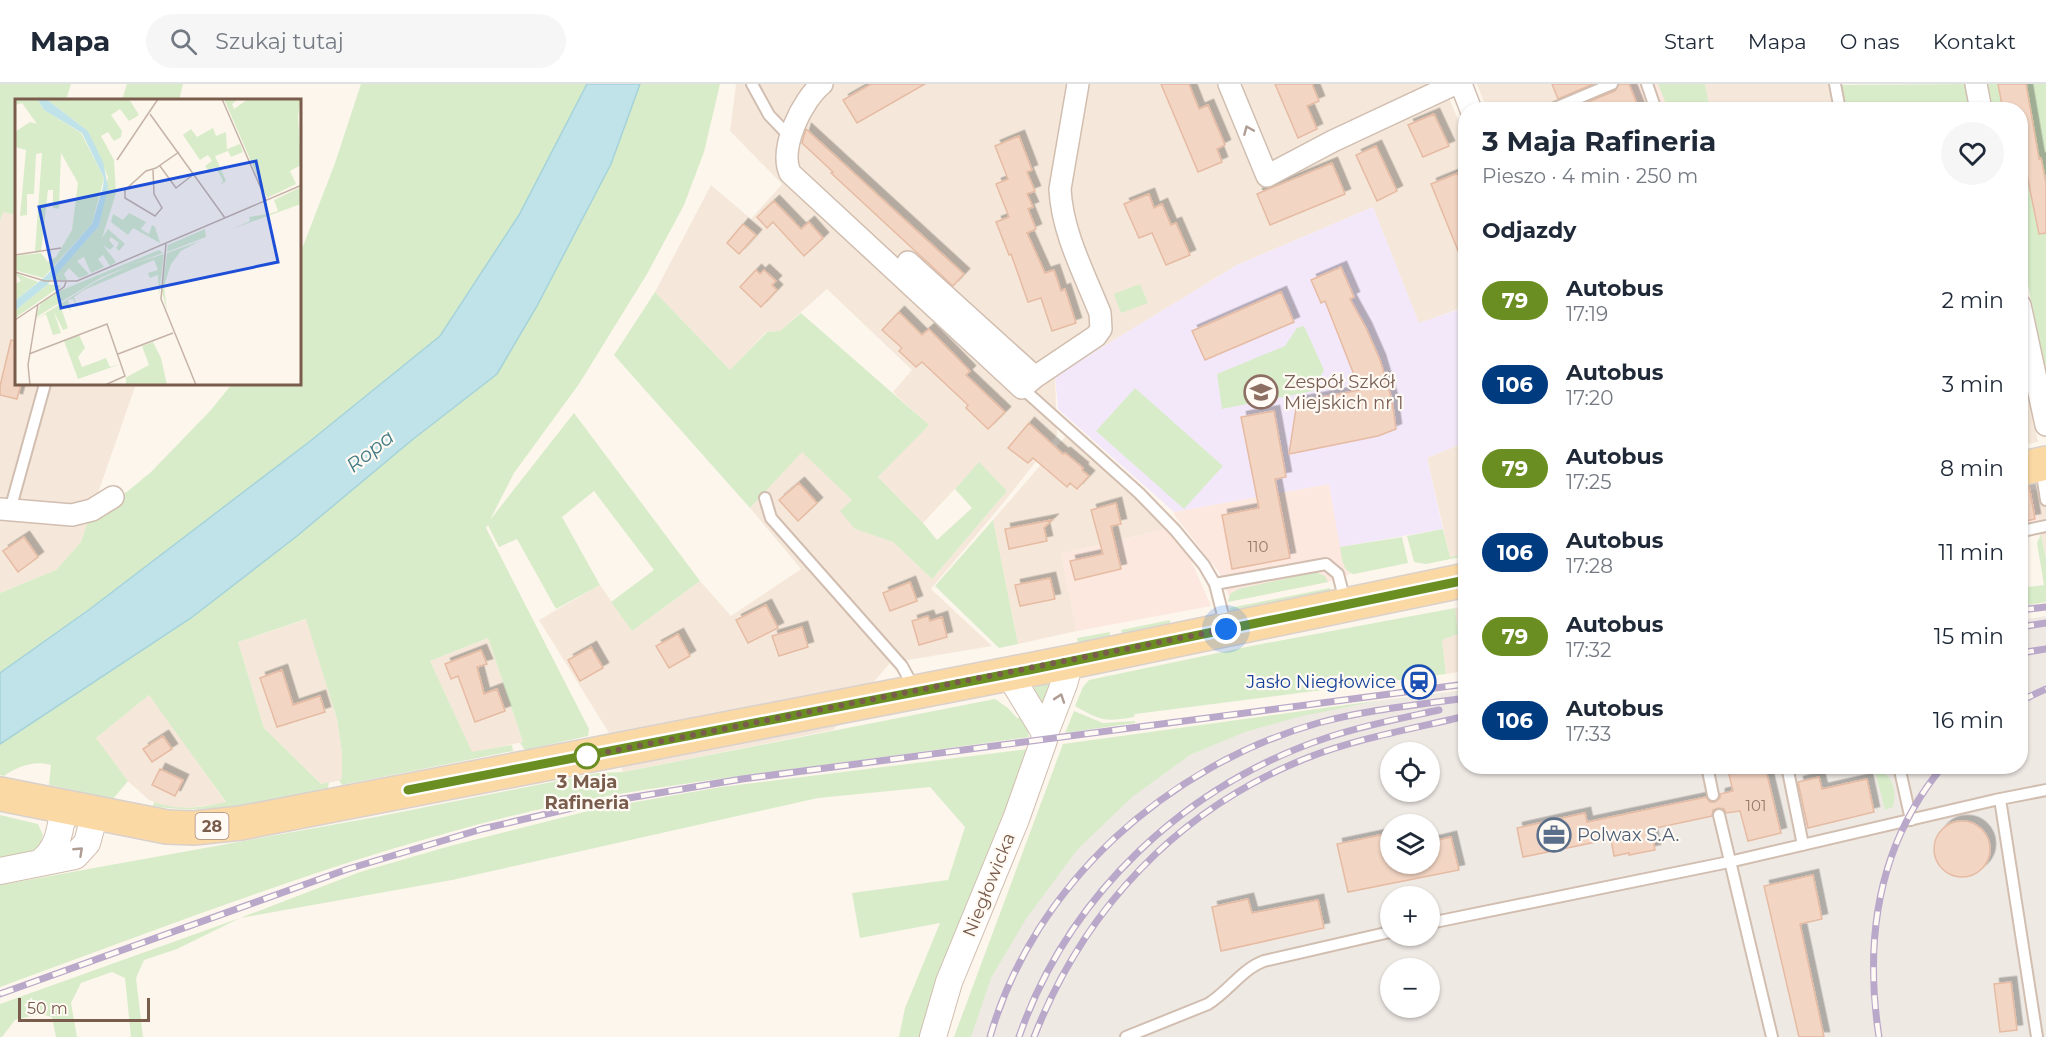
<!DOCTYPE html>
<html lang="pl">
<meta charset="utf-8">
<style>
body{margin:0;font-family:Montserrat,sans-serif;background:#f6f6f7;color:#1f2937;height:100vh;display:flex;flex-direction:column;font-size:22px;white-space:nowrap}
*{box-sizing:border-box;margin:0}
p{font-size:20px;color:#747a83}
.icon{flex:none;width:33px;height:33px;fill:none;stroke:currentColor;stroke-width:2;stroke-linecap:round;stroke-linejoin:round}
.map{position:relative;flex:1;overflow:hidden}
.sheet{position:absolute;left:1458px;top:18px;width:570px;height:672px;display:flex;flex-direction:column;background:#fff;border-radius:24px;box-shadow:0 2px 4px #0004}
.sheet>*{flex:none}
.badge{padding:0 12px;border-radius:20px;font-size:21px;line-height:39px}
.tools{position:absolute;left:1380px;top:658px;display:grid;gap:12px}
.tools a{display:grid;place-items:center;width:60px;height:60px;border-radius:50%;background:#fff;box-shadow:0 2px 4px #0004;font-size:30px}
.scale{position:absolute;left:18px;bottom:15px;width:132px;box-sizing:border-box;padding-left:6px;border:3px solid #7a5c4d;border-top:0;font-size:16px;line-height:21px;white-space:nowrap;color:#7a5c4d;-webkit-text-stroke:4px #fffaf3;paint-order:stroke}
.you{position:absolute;width:30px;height:30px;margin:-15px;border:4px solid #fff;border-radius:50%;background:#1a73e8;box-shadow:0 0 0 9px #1a73e833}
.map>.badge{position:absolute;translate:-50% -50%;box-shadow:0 0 0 3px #fff}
h2{padding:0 24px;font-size:22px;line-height:54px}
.round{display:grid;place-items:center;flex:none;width:63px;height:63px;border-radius:32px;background:#f6f6f7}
.headline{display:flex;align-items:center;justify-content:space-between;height:102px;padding:0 24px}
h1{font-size:28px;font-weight:700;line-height:45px}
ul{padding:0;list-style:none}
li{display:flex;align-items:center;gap:18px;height:84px;padding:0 24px}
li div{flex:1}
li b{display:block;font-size:22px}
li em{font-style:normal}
li .badge{min-width:66px;font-weight:700;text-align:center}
header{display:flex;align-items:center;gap:36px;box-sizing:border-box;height:84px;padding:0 30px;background:#fff;border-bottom:2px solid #e0e1e3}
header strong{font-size:28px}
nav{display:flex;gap:33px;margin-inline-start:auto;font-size:21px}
.search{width:420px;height:54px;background:#f6f6f7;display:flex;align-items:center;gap:15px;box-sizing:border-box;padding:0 21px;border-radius:33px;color:#747a83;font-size:22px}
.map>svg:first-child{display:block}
</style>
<header>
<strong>Mapa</strong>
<div class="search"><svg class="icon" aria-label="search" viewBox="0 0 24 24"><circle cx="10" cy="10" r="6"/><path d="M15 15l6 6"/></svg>Szukaj tutaj</div>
<nav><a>Start</a><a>Mapa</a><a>O nas</a><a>Kontakt</a></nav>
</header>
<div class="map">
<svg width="2046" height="953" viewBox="0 0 2046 953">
<defs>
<filter id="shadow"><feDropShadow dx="5.5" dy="-5.5" stdDeviation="0" flood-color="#0004"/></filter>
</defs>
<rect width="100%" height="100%" fill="#fdf6ec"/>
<path fill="#f5e8da" d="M736 0H1443L1465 52V222L1419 240 1373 123 1237 181 1055 292 1057 351 1004 418 931 505 992 562 890 579 833 646 623 688 612 654 539 536 600 501 632 547 700 497 731 532 801 485 750 424 802 367 852 416 855 445 893 458 932 495 1007 407 979 379 923 439 878 393 928 341 893 308 912 286 827 205 780 247 766 248 730 286 655 208 711 101 751 135 782 100 730 47Z
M1477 0H1594L1595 2 1538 25 1487 26Z
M1705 0H1830L1835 25H1710Z
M2 128 16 131V300H136L81 458 56 486 0 509V137Z
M2020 271 2038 358 2021 361H2020Z
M1066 352 1127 405 1166 445 1061 470 1077 547 1018 560 993 436Z
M1465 358V470L1450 473 1427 374Z
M2046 404V475L2033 406Z
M1465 522V587L1446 590 1442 556 1458 550 1455 524Z
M307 535 337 635 342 669V696L321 700 264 644 238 558Z
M488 554 523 658 472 669 430 577Z
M149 611 175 646 226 719 187 724 168 723 149 716 128 697 99 659 96 654Z"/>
<path fill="#fde8e0" d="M1600 0H1705L1710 25 1538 26Z
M1465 222V259L1457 226Z
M1329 400 1345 484 1350 490 1328 498 1231 517 1218 487 1175 432 1174 428Z
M2033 406 2041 450 2021 454V408Z
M1166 445 1191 476 1211 522 1077 547 1061 470Z"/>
<path fill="#efe9e4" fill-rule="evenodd" d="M2046 532V953H970L990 895 1025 835 1076 766 1131 712 1190 671 1244 648 1302 631 1383 616 1465 606 1466 682H2020L2021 536ZM1390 669H1430V708H1390ZM1390 741H1430V780H1390ZM1390 813H1430V852H1390ZM1390 885H1430V924H1390Z"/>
<path fill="#f3e8fa" d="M1373 123 1419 239 1457 226 1465 259V358L1427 374 1443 445 1340 463 1329 400 1174 428 1058 325 1055 292 1237 181Z"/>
<path fill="#d8ecc9" d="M0 0H71L66 16H16V131L3 128 0 137Z
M127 0H183L179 16H122Z
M361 0H587L519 131 440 252 309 358 90 525 0 589V509L56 486 81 458 90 431 128 407 151 388 211 326 232 300H300V170L335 79Z
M640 0H720L704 68 684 121 647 190 579 300 514 389 490 436 574 329 700 497 632 547 611 518 654 486 594 407 562 433 600 501 556 525 517 455 499 463 488 441 486 444 589 645 588 652 525 666 520 659 523 658 488 554 430 577 472 668 512 661 513 667 342 701 339 696 342 695V669L337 635 306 535 238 558 264 644 321 700 329 698 328 704C271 716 211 732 153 722L154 718C177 727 202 724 226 718L149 611 96 654 128 697 113 715 49 701 51 681C35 676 18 682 4 692L0 691V660L191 534 297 452 412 356 497 290 537 222 611 80Z
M1658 0H1705L1710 25H1668Z
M1971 0 1976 25H1844L1839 1Z
M1988 0H2046V292L2021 165 2020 26 1993 25Z
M1140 200 1148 219 1121 229 1114 210Z
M655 208 730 286 767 248 780 247 801 229 929 341 878 393 923 439 937 456 972 424 955 405 979 378 1007 407 932 495 893 458 855 445 840 427 852 416 802 368 750 424 614 271Z
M1304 242 1324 286 1313 307 1222 325 1217 290 1285 262 1297 244Z
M1135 304 1223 382 1184 425 1096 347Z
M993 436 1018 560 999 564 935 502Z
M1443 445 1450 473 1465 470V472L1426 480 1414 478 1407 452Z
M2041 450 2046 475V518L2021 522V504L2044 501 2037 459Z
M1402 453 1408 479 1354 490C1342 488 1342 473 1340 463Z
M1316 488 1325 492 1328 498 1228 518 1230 510 1238 505Z
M1330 504 1331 509 1232 529 1229 524Z
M1455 524 1458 550 1442 556 1446 590 1135 630 1134 633C1105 638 1101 637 1075 622L1083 603 1089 596 1256 561Z
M1170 536V541L1122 550 1121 546Z
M1110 548V553L1078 559 1077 554Z
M1049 598 1052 602 1043 623C1039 616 1033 610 1035 601Z
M995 615 1008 624 1017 634 1025 633 1029 653C942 665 856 677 769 688 690 699 611 709 532 727 350 770 175 839 0 903V801L376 733 597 689 623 688Z
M1382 616 1302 632 1245 648 1190 671 1132 713 1077 766 1026 835 991 894 971 953H954L1063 660Z
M1074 627 1103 639 1135 637V639L1065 649Z
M1029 665 964 829 923 953H899L905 924 940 839 860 854 852 809 948 796 965 743 930 703 818 714 452 796 240 834 177 865 144 876 136 894 143 953H131L125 894 112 888 81 899 71 919 77 953H56L52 933 40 930 15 936 2 953H0V920L240 834 360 788 450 762 596 725 721 703Z
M1874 683C1893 691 1897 704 1893 723L1885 726Z
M0 731 38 740 43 751 39 763 26 770 0 778Z"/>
<path fill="#bfe3e8" stroke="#a5d3da" stroke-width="1.5" d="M587 0H640L611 80 537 222 497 290 412 356 297 452 191 534 0 660V589L90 525 309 358 440 252 519 131Z"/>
<path fill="#f3d5c3" stroke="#e6bba3" stroke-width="1.5" filter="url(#shadow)" d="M871 0H925L857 39 843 16Z
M1161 0H1189L1199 25 1208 21 1225 61 1217 65 1222 78 1198 88Z
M1275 0H1312L1319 17 1307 22 1317 45 1298 54Z
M1552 0H1593L1558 15Z
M1619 0H1629L1639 25H1571L1615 7Z
M1998 0H2026L2039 75 2041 74 2046 99V149L2039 150 2020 57V26H2003Z
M1434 30 1449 62 1423 73 1408 41Z
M806 45 964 190 953 202 831 89 833 88 802 59Z
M1019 52 1032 86 1027 88 1035 107 1027 110 1033 123 1028 125 1036 145 1027 149 1045 189 1054 186 1061 207 1065 205 1076 239 1052 247 1041 214 1028 218 1011 170 1009 171 996 138 1009 133 996 100 1008 95 995 62Z
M1376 62 1397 107 1377 117 1356 71Z
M1332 79 1345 110 1270 141 1257 110Z
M1458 89 1466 107 1465 184 1431 100Z
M1149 110 1154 124 1162 120 1171 141 1176 139 1190 171 1166 181 1152 149 1139 154 1124 120Z
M774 117 801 145 809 138 823 154 804 172 773 138 767 144 757 133Z
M743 140 756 151 739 170 727 159Z
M1341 183 1354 213 1350 215 1366 244 1380 276 1392 316 1396 345 1378 352 1289 370 1297 318 1360 306 1325 217 1321 219 1311 196Z
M756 186 760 190 764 186 776 197 772 201 777 206 761 223 740 203Z
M1281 208 1294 238 1205 276 1192 247Z
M899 228 922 251 929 245 970 287 966 291 1005 328 988 345 966 324 968 321 922 278 916 283 899 267 902 264 882 246Z
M11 256 16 257V300H21L17 315 0 311V302Z
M1274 327 1286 393 1275 395 1290 474 1232 485 1222 431 1259 424 1241 333Z
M1029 339 1063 370 1065 369 1083 384 1082 386 1089 392 1077 405 1070 399 1067 403 1033 374 1028 379 1008 364Z
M799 399 817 419 798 437 779 416Z
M2029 402 2035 435 2020 438V403Z
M1116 419 1121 440 1111 442 1121 485 1075 496 1070 477 1103 470 1091 426Z
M1052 436 1044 444 1047 457 1009 465 1005 445Z
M24 453 38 473 18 488 3 467Z
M1050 494 1055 515 1020 522 1015 501Z
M910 498 917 517 890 527 883 509Z
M766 521 778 544 748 559 736 536Z
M928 532 930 537 942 533 947 553 919 561 912 537Z
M802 543 808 563 779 572 772 552Z
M678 550 690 572 669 584 656 562Z
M591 563 603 584 580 597 568 576Z
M481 566 487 580 477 583 484 610 497 605 505 627 475 638 458 592 451 595 445 580Z
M282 586 293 621 320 612 325 628 277 643 260 594Z
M163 652 172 665 152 678 143 665Z
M1727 682H1765L1781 749 1748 757 1740 727 1726 729 1724 725 1718 724 1713 726 1712 732 1651 745 1655 766 1629 771V769L1614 772 1611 755 1523 773 1517 744 1585 729 1587 738 1706 713 1710 718H1715L1720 714V710L1733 707Z
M160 685 183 696 175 712 152 701Z
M1819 693 1822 705 1867 695 1874 728 1808 744 1798 698Z
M1934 765a28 28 0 1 1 56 0a28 28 0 1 1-56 0Z
M1390 749V780H1430V758L1451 753 1459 786 1348 808 1337 760Z
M1813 791 1822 835 1800 840 1824 953H1799L1764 802Z
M1248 815 1252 829 1318 816 1324 844 1221 867 1212 823Z
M2011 898 2017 946 2000 948 1994 900Z"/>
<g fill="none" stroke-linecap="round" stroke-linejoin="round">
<g stroke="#d1beb0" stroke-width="14">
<path id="service" d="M752 0 769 31 791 54
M1647 0 1656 26
M1835 0 1840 26
M1550 26 1612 0
M1022 304 1139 409 1175 446 1204 481 1215 500 1226 543
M2041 384 2046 416
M765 414 771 434 902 582 914 604
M10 426 45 300
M2020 450 2027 446 2046 442
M1215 500 1326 480 1338 490 1345 517
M1707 682 1713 711
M1787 682 1803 761
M1899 682 1911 736
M2000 715 2037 953
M1719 731 1772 953
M1430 839 1729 778 1995 716 2046 706
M1126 953 1208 920C1228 908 1242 885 1264 877L1390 848"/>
</g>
<g stroke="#d1beb0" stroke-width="24">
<path id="minor" d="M822 0C802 16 779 64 790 89L1022 304 1035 293 1096 252 1101 245 1100 229C1084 189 1062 148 1060 105L1078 0
M1229 0 1267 92 1333 57 1455 0
M1461 0 1471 26
M1976 0 1981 26
M908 178 1035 293
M2020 221 2046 341
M0 425 72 431 92 426 113 413"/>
</g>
<g stroke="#d1beb0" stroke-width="28">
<path id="tertiary" d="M1009 590 1045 649
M41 778C59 764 60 745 64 724
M0 787 75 772 87 759 95 730
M933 953 949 898 1016 735 1044 656 1045 649 1064 600 1070 578"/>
</g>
<g stroke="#dad1cd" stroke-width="36">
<path id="primary" d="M2020 385 2046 379
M0 710 167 743 194 744 241 739 1070 578 1466 496"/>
</g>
<use href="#service" stroke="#fff" stroke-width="10"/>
<use href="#minor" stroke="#fff" stroke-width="21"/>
<use href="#tertiary" stroke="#fff" stroke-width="26"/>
<use href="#primary" stroke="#fbd9a5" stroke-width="33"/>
<g stroke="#b9a8c9" stroke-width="7">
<path id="rail" d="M2020 526 2046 523
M2020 543 2046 539
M2020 569 2046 565
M2020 617 2046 605
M0 910 348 785 482 745 581 722 742 695 1466 600
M990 953C1034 800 1167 682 1318 639 1366 626 1416 621 1466 614
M1019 953C1068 811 1186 700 1329 653 1365 641 1402 634 1439 626
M1034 953C1084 825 1178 725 1307 674 1358 654 1412 645 1466 632
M1879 953C1864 855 1878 760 1943 682"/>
</g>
<use href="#rail" stroke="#fffaf3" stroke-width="4.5" stroke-dasharray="14" stroke-linecap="butt"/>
</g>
<defs><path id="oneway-chevron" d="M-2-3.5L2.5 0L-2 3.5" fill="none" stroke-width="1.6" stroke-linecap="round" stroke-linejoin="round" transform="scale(1.5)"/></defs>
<g stroke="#af9d94">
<use href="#oneway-chevron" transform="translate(1248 46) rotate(-113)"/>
<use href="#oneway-chevron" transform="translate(1060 614) rotate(-71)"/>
<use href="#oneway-chevron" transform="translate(79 767) rotate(-43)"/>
</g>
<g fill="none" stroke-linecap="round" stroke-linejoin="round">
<g stroke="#fff" stroke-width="14">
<path id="line" d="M408 706 1029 586 1466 496"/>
</g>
<use href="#line" stroke="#6b8e23" stroke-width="9"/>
<path stroke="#7a5c4d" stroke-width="6" stroke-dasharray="0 10.8" d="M587 672 1226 545"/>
</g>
<defs>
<g id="school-ring" transform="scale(1.725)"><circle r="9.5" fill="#fffaf3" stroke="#8d6e63" stroke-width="1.5"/><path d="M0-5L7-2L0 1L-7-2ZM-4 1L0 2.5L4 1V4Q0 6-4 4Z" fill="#8d6e63"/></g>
<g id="station-ring" transform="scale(1.725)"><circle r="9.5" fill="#fffaf3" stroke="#1a4fb4" stroke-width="1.5"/><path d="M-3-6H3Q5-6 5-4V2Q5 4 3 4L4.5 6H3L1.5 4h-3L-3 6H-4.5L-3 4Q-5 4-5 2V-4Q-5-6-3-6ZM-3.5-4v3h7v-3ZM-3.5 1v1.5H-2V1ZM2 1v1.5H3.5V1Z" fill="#1a4fb4"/></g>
<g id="office-ring" transform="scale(1.725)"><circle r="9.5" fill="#fffaf3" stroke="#5c6f8a" stroke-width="1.5"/><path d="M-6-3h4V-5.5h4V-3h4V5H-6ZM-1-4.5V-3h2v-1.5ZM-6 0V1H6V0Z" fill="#5c6f8a"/></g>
</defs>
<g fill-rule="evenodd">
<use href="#school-ring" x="1261" y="308"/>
<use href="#station-ring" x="1419" y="598"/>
<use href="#office-ring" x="1554" y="751"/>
</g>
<circle fill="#fff" stroke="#6b8e23" stroke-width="3" cx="587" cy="672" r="12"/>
<g text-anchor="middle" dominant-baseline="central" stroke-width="4.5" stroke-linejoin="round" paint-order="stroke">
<g font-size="15" fill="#987a6a">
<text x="1258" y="462">110</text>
<text x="1756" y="721">101</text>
</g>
<rect fill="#fffaf3" stroke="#a28b7f" stroke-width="1.5" x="195.5" y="729" width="33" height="26" rx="4.5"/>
<g font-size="16" font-weight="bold" fill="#7a5c4d">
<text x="212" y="742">28</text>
</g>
<g font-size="18" fill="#785e54" stroke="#fffaf3" text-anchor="start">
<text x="1284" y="298">Zespół Szkół<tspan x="1284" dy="21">Miejskich nr 1</tspan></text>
</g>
<g font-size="18" fill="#164399" stroke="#fffaf3" text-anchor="end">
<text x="1396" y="598">Jasło Niegłowice</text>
</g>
<g font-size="18" font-weight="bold" fill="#7a5c4d" stroke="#fffaf3">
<text x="587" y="698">3 Maja<tspan x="587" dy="21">Rafineria</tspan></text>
</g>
<g font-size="18" fill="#4e5e75" stroke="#fffaf3" text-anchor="start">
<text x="1577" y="751">Polwax S.A.</text>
</g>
<g font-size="18" fill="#7a5c4d" stroke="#fffaf3">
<text transform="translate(989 801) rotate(-68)">Niegłowicka</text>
</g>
<g font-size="20" font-style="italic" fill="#437c86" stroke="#fffaf3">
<text transform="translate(370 367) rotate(-39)">Ropa</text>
</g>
</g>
<g transform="translate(15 15)">
<rect width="286" height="286" fill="#fdf6ec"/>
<path d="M0 0H22L29 11 66 34 89 79 77 125 28 179 0 171V157L26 154 33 163 41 158 57 131 63 84 46 54 44 110 38 109V91H33L26 153 20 152 27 54 21 55 19 95H12V116L5 117 11 51 0 48V33L15 23 22 25 7 4 0 6ZM31 0H114L124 16 114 22 105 10 96 16 107 32 106 38 99 42 93 33 86 37 99 61 101 94 87 139 93 130 110 145 104 152 101 149 104 144 96 138 94 141 99 147 95 151 88 146 101 163 95 167 88 156 83 160 89 168 76 174 69 158 62 162 74 175 64 179 54 169 49 175 52 181H36L84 127 93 78 73 32ZM209 0H223L217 5 219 10 233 0H286L283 17 286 66 275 72 281 85 252 99ZM198 29 201 37 211 33 212 50 225 45 228 53 216 58 213 52 200 57 211 82 205 86 208 82 204 74 199 68 194 72 190 67 197 62 193 56 185 61 168 36 176 30 182 38ZM286 88V105L217 130 235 122 234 118 252 115 251 109 254 115 263 112 259 101ZM114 114 131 123 126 130 134 135 137 126 140 128 145 144 118 129 113 136 96 123 98 115 108 121ZM190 130 191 138 152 153 153 146ZM185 142 166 152 156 165 149 187 152 212 147 192 152 154ZM144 151 148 154 118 165 149 155 144 196 143 176 135 179 133 174 143 171 139 161 69 191 59 198 63 211 58 200 53 201 56 213 51 206 46 209 53 229 48 231 39 213 46 234 38 236 31 215 20 221 80 183 116 166 85 179 20 219 26 204 42 193ZM0 174 23 183 0 202V185L6 182ZM33 185 46 187 0 219V212ZM64 236 70 249 63 258 67 268 91 259 95 268 106 265 63 280 49 242ZM138 243 146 259 152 286H111V279L108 280 134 266 127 247Z" fill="#d8ecc9"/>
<path d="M22 0H31L73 32 88 63 93 88 84 127 33 185 0 212V202L31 177 77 125 88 88 89 79 67 34 29 11Z" fill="#bfe3e8"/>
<path fill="none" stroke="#c5b3a7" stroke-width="1.5" d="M207 0 251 101M135 15 210 119M102 61 143 0M145 67 161 89 179 75M138 71 139 95 147 109 140 117 110 99V91L131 72 141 69 164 53M151 145 146 200 181 286M0 156 46 149M0 173 30 182H62L287 86M0 221 49 188 51 183M14 255 92 225 110 277 90 286M103 255 158 234M15 286 13 266 23 205"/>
<path fill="#1d4ed8" fill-opacity="0.15" stroke="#1d4ed8" stroke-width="3" d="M241 62 263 163 46 209 24 108Z"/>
<rect width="286" height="286" fill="none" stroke="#7a5c4d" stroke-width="3"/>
</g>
</svg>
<div class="tools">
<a><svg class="icon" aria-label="locate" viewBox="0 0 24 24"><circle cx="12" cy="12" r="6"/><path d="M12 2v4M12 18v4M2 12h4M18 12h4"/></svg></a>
<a><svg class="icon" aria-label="layers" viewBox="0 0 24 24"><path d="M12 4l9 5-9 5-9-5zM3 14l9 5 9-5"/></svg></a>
<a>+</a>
<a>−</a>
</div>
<div class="scale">50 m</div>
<div class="you" style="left:1226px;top:545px"></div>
<section class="sheet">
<div class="headline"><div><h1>3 Maja Rafineria</h1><p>Pieszo · 4 min · 250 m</p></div><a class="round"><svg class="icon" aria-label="heart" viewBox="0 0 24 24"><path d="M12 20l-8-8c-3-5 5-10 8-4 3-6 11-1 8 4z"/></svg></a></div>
<h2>Odjazdy</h2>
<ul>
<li><span class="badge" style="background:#6b8e23;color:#fff">79</span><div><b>Autobus</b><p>17:19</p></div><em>2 min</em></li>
<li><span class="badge" style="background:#003b80;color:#fff">106</span><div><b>Autobus</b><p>17:20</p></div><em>3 min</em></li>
<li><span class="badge" style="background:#6b8e23;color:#fff">79</span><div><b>Autobus</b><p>17:25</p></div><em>8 min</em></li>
<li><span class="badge" style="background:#003b80;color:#fff">106</span><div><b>Autobus</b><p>17:28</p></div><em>11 min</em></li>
<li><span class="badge" style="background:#6b8e23;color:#fff">79</span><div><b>Autobus</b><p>17:32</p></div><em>15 min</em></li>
<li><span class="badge" style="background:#003b80;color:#fff">106</span><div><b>Autobus</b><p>17:33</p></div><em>16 min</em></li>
</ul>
</section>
</div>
